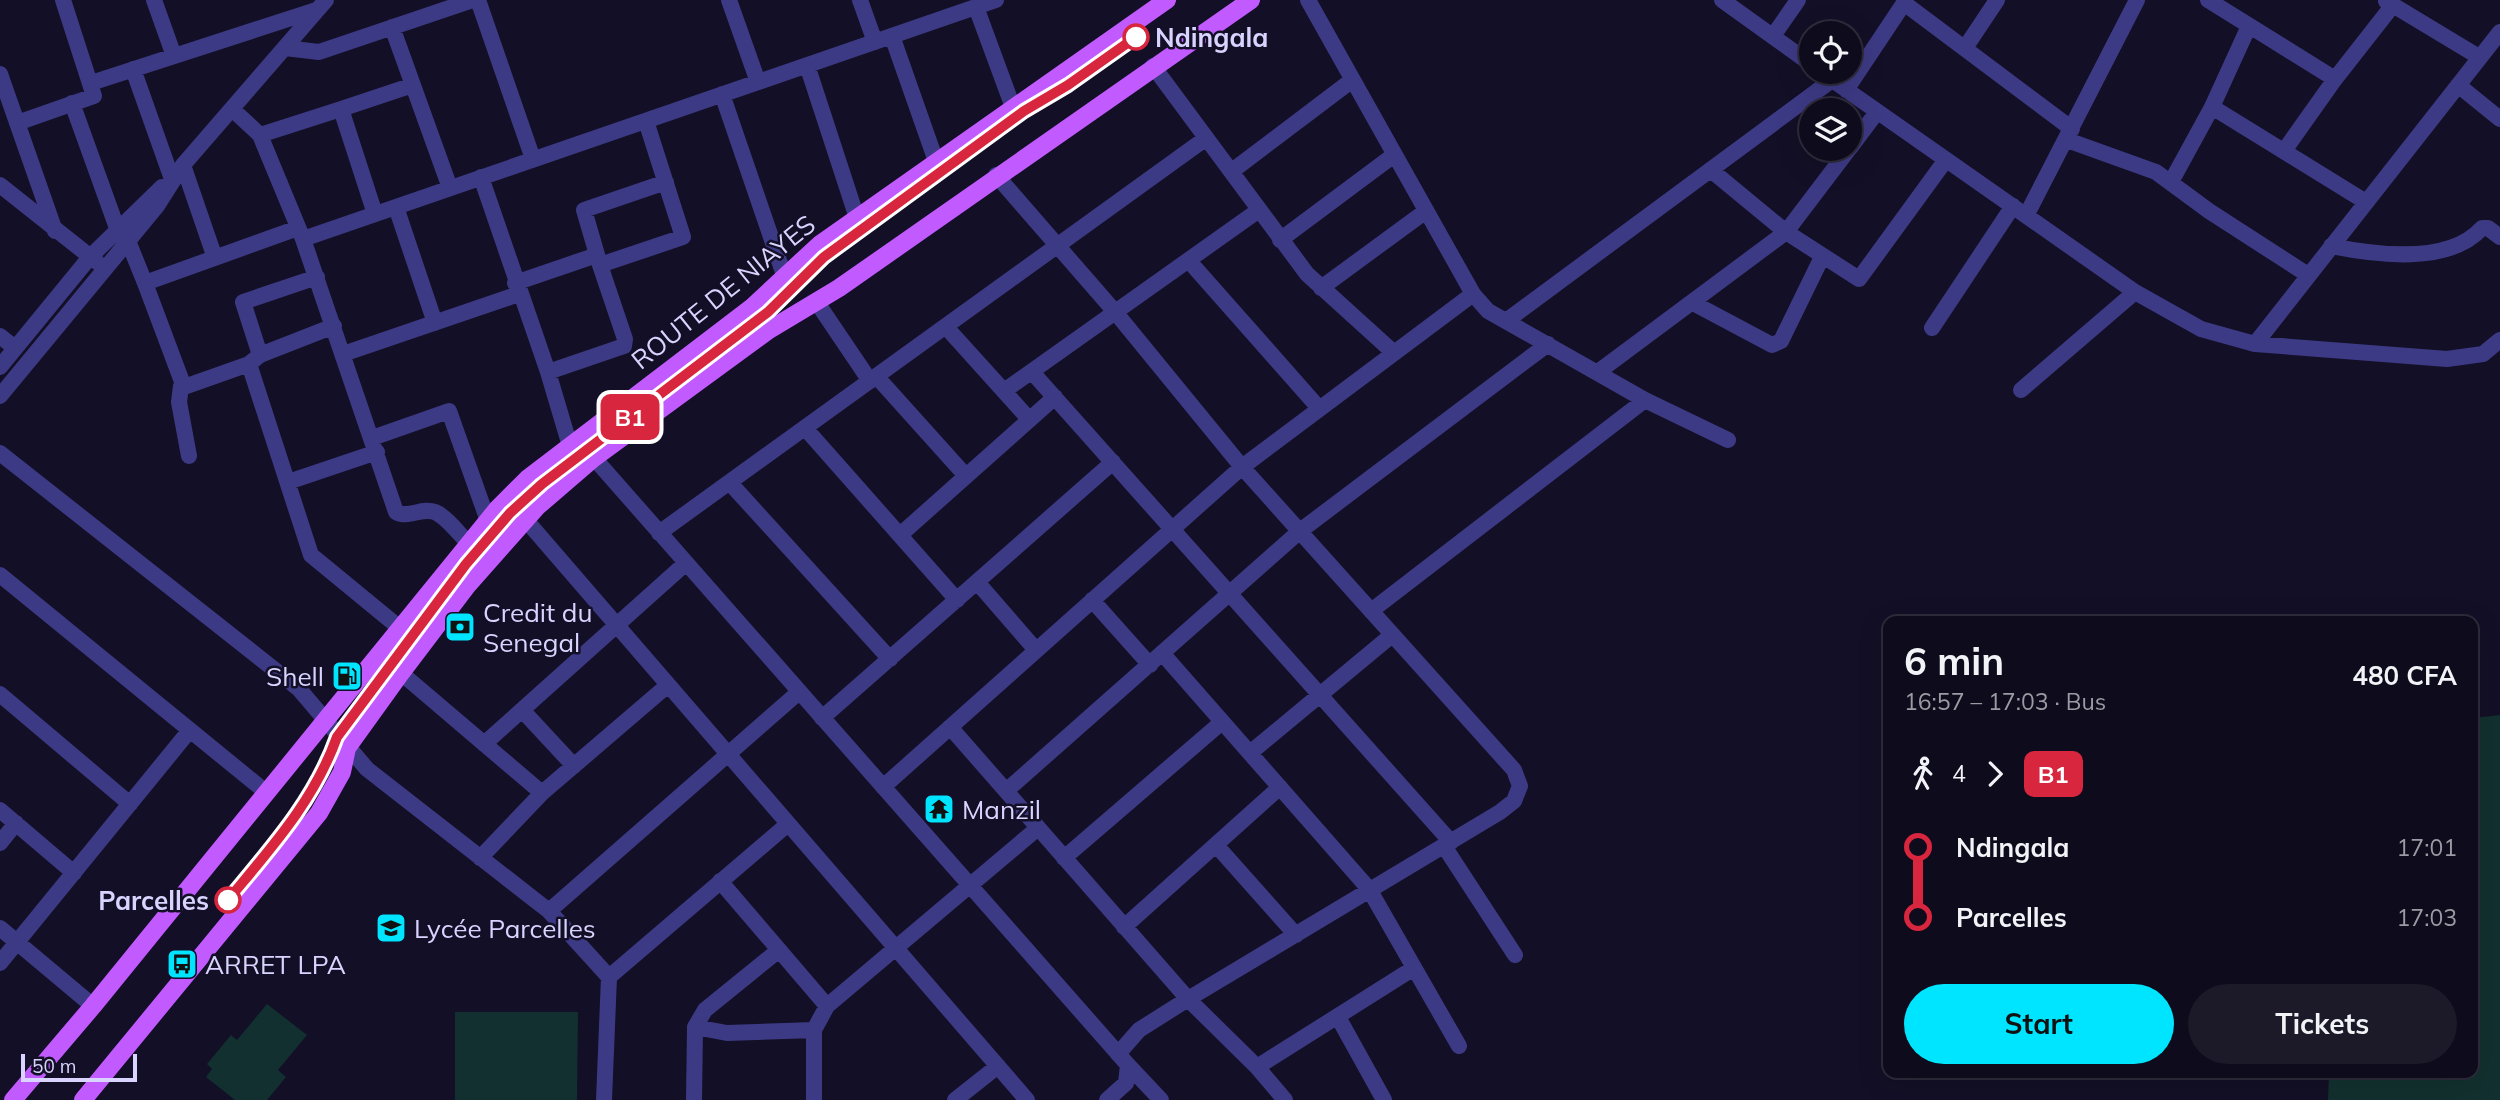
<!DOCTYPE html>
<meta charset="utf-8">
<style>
body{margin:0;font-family:Mulish,sans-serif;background:#1c1929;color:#f1f3f6;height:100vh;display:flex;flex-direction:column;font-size:26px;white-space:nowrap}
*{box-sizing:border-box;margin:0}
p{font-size:23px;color:#9b9ba3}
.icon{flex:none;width:38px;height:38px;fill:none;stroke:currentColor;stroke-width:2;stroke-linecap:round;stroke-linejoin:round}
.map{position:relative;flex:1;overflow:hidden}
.drawer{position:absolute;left:1883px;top:616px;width:595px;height:462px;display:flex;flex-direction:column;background:#0e0b1c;border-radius:14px;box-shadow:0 7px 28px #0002,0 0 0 2px #2e2b3b}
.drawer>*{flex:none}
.badge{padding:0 14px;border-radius:10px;font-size:24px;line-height:46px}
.controls{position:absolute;left:1799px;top:21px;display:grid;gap:14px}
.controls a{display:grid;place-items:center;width:63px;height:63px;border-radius:50%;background:#0e0b1c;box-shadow:0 7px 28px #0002,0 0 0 2px #2e2b3b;font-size:35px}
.scale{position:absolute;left:21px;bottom:18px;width:116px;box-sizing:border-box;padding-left:7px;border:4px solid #d9d4ff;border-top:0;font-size:19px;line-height:24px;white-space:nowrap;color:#d9d4ff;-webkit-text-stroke:5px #130f26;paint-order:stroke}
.map>.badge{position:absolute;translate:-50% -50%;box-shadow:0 0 0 4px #fff}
.legs{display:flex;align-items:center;gap:10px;height:77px;padding:0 21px;font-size:23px}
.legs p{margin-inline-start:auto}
.overview{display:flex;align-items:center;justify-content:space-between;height:119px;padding:0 21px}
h1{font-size:38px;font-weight:700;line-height:52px}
.cta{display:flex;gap:14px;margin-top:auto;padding:14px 21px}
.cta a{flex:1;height:80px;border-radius:42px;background:#00e5ff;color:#111;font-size:28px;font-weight:700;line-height:80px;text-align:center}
.cta a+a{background:#1c1929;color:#f1f3f6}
ul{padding:0 21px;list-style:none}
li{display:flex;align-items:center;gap:24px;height:70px;font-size:26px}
li i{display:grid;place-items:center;width:10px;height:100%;margin:0 9px;background:currentColor}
li i::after{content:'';width:18px;height:18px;margin:-9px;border:5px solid;border-radius:50%;background:#0e0b1c}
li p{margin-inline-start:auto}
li:first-child i{background:linear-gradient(#0000 50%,currentColor 0)}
li:last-child i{background:linear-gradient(currentColor 50%,#0000 0)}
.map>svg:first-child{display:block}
</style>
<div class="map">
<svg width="2500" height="1100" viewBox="0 0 2500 1100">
<rect width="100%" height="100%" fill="#130f26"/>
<path fill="#12302f" d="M2500 715V1100H2328L2329 1073H2473V718Z
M267 1004 307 1035 278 1070 286 1077 267 1100H235L206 1077 212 1069 207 1064 231 1035 237 1040Z
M455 1012H578L577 1100H455Z"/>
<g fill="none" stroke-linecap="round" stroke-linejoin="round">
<path stroke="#3d3a85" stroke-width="16" d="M154 0 174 56
M478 0 533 159
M729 0 758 82
M860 0 875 42
M1308 0 1473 294 1488 311 1645 400 1728 440
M1722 0 1811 64
M2208 0 2335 79
M2386 1 2479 57
M1904 3 2072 129
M976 7 1014 110
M392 27 450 188
M892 36 937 164
M1773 36 1798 0
M285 48 319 52 473 0
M1965 48 1997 0
M807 65 857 218
M1153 66 1307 274 1393 352
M133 69 172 179
M1821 72 2135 292 2201 329 2255 344 2447 359 2483 354 2500 340
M0 74 55 231
M91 83 316 10
M2458 85 2500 119
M1846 90 1906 0
M722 94 785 278
M72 103 117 228
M2212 107 2366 202
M232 109 260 135 341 109 375 214
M341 109 413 85
M646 121 683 237 600 265 584 210 666 182
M17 123 94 96 63 0
M260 135 303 239 396 512C408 519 422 507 435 512 447 517 460 535 469 544
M2067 140 2156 172 2209 211 2308 275
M1850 148 1877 112
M2284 151 2335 79 2393 5
M183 165 215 258
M1232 171 1351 81
M1712 171 1786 232 1859 279 1945 161
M996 175 1116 313 1242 467 1514 770 1520 786 1514 801 1500 812 1188 999 1139 1030 1118 1054
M481 177 548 372 570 446
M2171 182 2212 107 2249 26
M0 185 97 262
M396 207 435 323
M2027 214 2137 0
M303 239 996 0
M1280 240 1394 155
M128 241 145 283 298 228
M2331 246C2376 255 2449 265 2482 228H2488L2500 237
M1189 261 1318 407
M145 283 184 387 249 364 260 355 243 302 317 277
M515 283 597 255
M1321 288 1426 211
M816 301 870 381
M1693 303 1772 345 1781 341 1822 257
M1506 321 1832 80
M946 327 1029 419
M1932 328 2013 206
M0 336 15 348
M2255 344 2500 32
M343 354 519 294
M260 355 334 326
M249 364 311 555 401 629
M0 367 90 257 162 187
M548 372 624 346 625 339 600 265
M1032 372 1451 842
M1598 372 1786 232 1849 149
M877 377 966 476
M181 386 179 402 189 456
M2021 390 2135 292
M1004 391 1259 210
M0 396 157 206 183 165 326 0
M805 428 957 600
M372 438 449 411 488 521
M0 453 299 689 367 769 549 911 609 977 604 1100
M594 458 1128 1065 1126 1083 1107 1100
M288 482 377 452
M730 483 890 659
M525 519 1027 1100
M659 533 1205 139
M900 535 1055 397
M0 575 267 793
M977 582 1036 650
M1092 600 1150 665
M1371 611 1645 400
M1162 653 1369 889 1459 1046
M401 673 542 793
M0 694 130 804
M523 711 574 766
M822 718 1113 462
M950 727 1188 999 1257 1067 1285 1100
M484 744 686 563
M1250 753 1392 635
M883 787 1242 467 1473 294
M1006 791 1300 531 1548 344
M0 810 74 873
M0 843 16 823
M1216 845 1296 935
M1444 846 1515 955
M480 858 542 793 668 685
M1064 858 1222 722
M720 881 827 1006
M549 911 799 692
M1124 927 1280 787
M0 928 93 1006
M0 963 190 730
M609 977 788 824
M1338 1017 1384 1100
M695 1027 727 1033 814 1030
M1128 1065 1161 1100
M1257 1067 1414 968
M694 1100 695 1027 705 1010 779 950
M814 1100V1030L827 1006 1038 828
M955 1100 998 1066"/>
<path stroke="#c25bff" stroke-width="18" d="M13 1100 93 1006 498 508 527 479 751 308 820 244 1167 0
M83 1100 319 813 342 772 347 748 401 673 467 586 537 507 594 458 769 330 839 288 1251 0"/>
</g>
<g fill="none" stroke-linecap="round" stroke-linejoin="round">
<g stroke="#fff" stroke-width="16">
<path id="line-1" d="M228 900C271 848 314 801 337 737L466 564 510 513 542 484 768 312 824 257 1024 111 1068 85 1136 37"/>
</g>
<use href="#line-1" stroke="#d7263d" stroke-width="10"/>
</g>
<defs>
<g id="bank-square" transform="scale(1.575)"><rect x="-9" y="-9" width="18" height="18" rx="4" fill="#00e5ff" stroke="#130f26"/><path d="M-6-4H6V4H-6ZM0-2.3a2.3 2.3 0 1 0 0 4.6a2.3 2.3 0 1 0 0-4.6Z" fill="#111"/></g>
<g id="fuel-square" transform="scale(1.575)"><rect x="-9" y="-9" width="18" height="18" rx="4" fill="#00e5ff" stroke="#130f26"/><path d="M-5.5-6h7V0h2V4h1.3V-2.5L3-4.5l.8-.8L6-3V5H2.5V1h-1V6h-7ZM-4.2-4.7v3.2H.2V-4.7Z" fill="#111"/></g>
<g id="temple-square" transform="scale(1.575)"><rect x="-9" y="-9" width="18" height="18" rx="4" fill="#00e5ff" stroke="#130f26"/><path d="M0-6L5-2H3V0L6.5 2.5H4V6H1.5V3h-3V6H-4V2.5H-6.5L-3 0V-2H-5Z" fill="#111"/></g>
<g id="school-square" transform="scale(1.575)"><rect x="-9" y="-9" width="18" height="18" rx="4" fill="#00e5ff" stroke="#130f26"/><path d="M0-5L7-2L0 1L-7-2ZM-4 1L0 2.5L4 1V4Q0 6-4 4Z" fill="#111"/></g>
<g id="bus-square" transform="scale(1.575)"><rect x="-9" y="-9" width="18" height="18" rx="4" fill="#00e5ff" stroke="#130f26"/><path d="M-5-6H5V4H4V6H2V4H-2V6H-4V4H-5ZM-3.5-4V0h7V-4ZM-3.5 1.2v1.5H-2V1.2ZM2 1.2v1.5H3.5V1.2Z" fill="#111"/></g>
</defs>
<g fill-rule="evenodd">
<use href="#bank-square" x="460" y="627"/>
<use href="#fuel-square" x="347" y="676"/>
<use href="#temple-square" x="939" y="809"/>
<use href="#school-square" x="391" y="928"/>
<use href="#bus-square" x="182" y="964"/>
</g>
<g fill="#fff" stroke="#d7263d" stroke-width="3.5">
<circle cx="1136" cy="37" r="12"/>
<circle cx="228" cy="900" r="12"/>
</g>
<g text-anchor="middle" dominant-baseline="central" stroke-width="5" stroke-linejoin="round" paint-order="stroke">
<g font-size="26" font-weight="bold" fill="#d9d4ff" stroke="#130f26" text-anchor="start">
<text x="1155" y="37">Ndingala</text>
<text x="209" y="900" text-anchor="end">Parcelles</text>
</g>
<g font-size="26" fill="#d9d4ff" stroke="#130f26">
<text transform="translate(723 292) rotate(-39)">ROUTE DE NIAYES</text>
</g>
<g font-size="26" fill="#d9d4ff" stroke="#130f26" text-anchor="start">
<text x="483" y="612">Credit du<tspan x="483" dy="30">Senegal</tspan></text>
<text x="324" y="676" text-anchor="end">Shell</text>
<text x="962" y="809">Manzil</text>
<text x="414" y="928">Lycée Parcelles</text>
<text x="205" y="964">ARRET LPA</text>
</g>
</g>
</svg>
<div class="controls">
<a><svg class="icon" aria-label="locate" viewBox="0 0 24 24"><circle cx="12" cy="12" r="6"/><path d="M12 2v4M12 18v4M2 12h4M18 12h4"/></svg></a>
<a><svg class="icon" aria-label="layers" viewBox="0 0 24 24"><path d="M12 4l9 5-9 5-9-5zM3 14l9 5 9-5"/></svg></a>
</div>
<div class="scale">50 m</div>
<b class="badge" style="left:630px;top:417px;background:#d7263d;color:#fff">B1</b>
<section class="drawer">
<div class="overview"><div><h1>6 min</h1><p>16:57 – 17:03 · Bus</p></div><b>480 CFA</b></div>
<div class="legs"><svg class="icon" aria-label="walk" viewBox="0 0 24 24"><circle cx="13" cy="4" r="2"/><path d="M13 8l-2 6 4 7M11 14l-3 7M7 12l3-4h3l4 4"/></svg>4<svg class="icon" aria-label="forward" viewBox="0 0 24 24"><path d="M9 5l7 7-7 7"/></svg><b class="badge" style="background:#d7263d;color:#fff">B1</b></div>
<ul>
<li><i style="color:#d7263d"></i><b>Ndingala</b><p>17:01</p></li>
<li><i style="color:#d7263d"></i><b>Parcelles</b><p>17:03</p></li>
</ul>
<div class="cta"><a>Start</a><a>Tickets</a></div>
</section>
</div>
